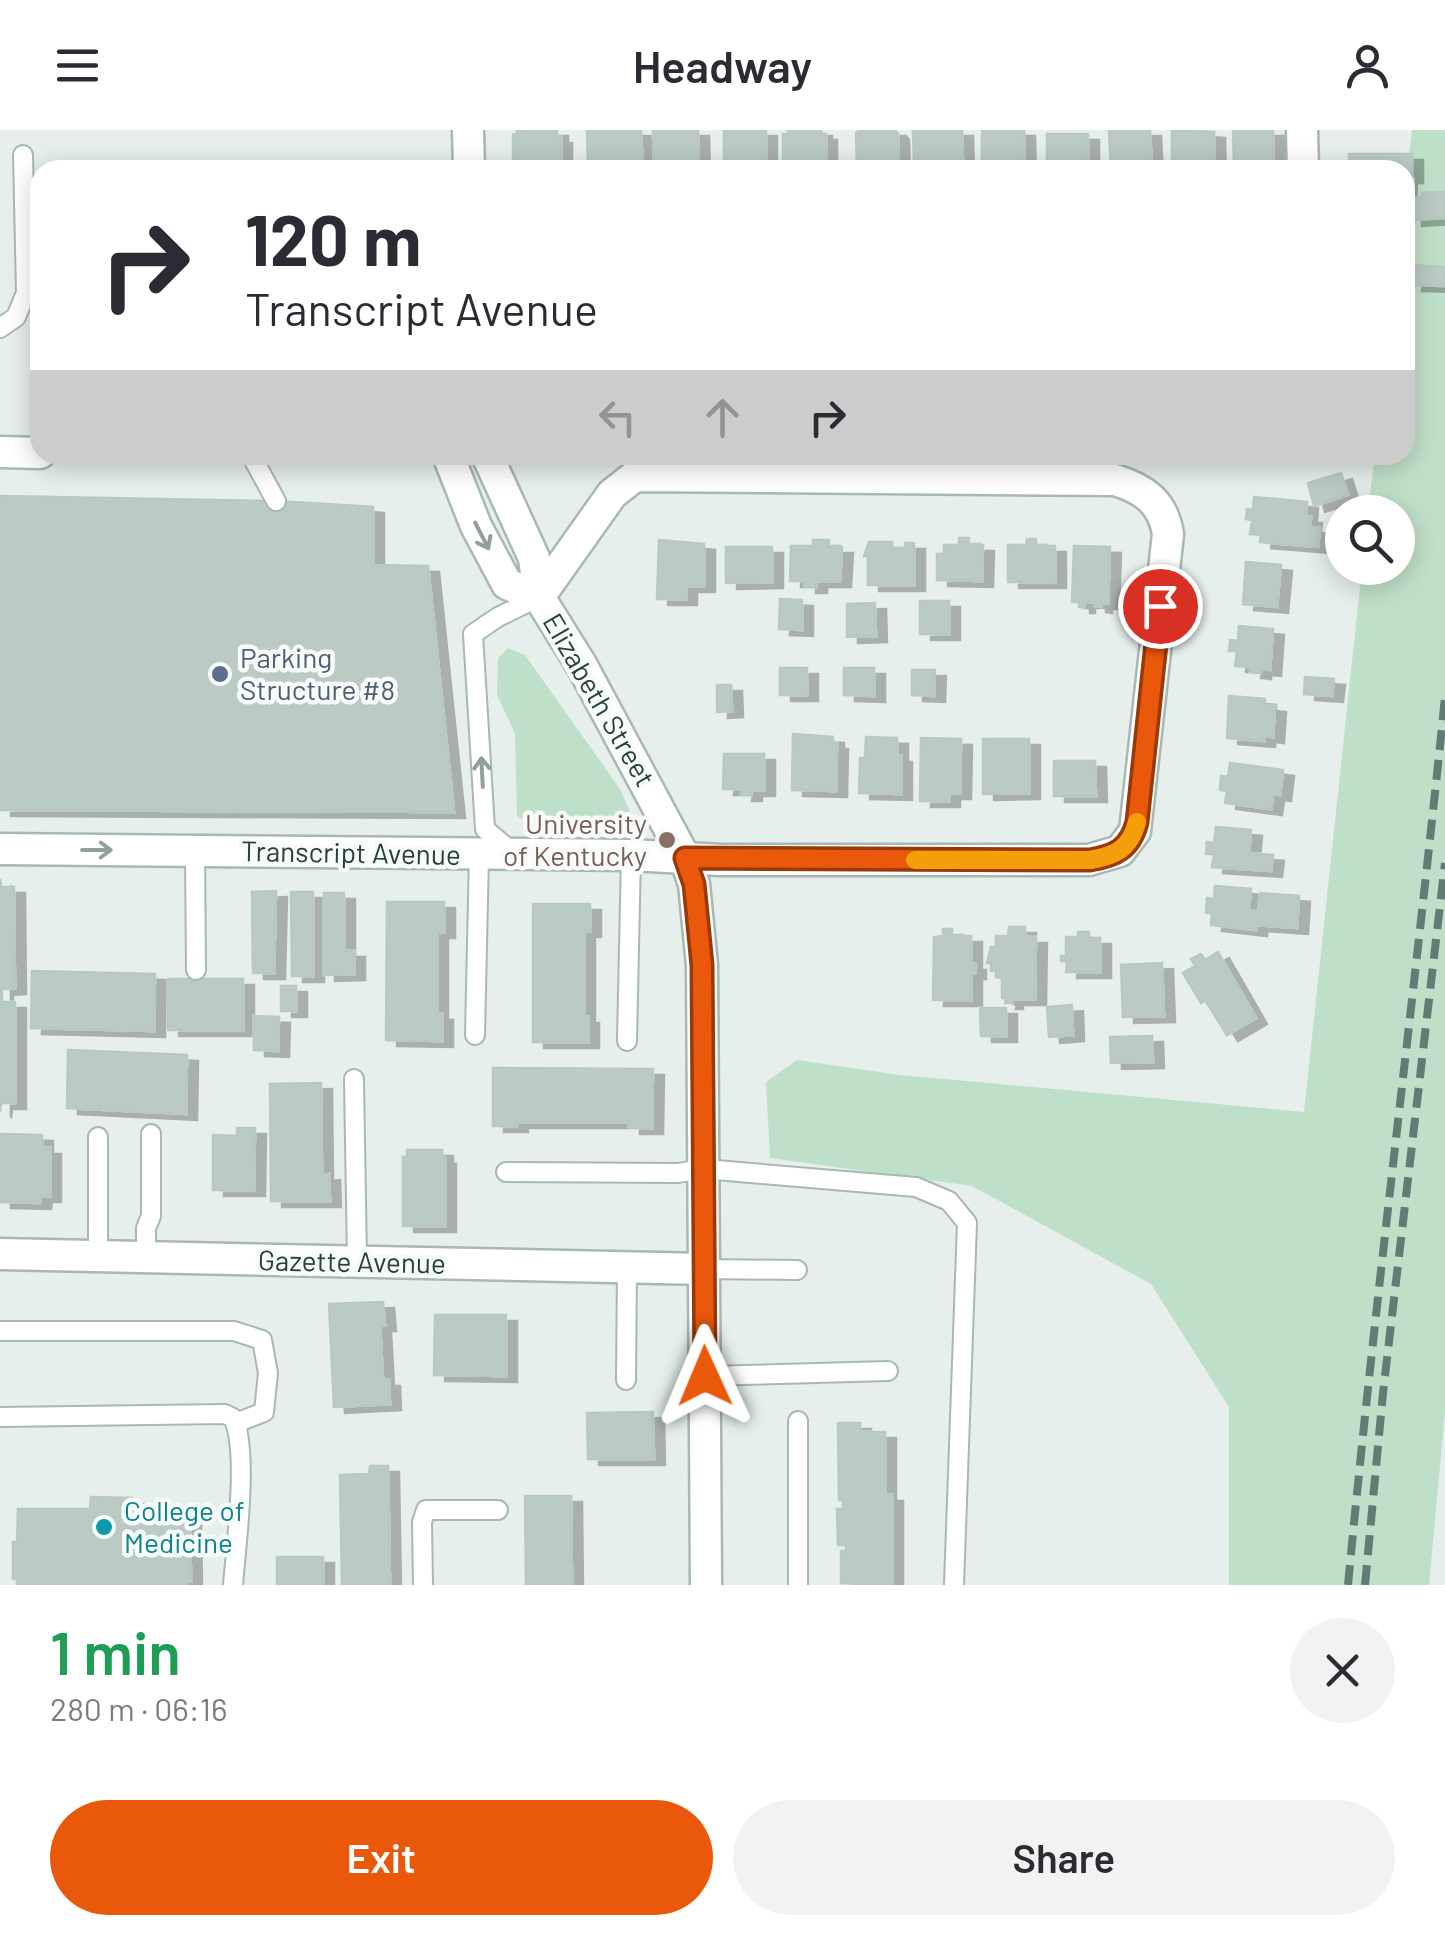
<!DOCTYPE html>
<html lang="en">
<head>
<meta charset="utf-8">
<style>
  body { margin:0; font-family:Barlow,sans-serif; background:#f2f2f3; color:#2b2b33; height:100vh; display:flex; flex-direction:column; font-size:38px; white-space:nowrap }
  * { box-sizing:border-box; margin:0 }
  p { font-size:32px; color:#7c7c81 }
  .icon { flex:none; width:55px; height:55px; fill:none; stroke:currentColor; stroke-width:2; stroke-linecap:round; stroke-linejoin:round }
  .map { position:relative; height:1455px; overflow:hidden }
  .panel { display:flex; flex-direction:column; background:#fff; flex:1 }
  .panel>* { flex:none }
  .top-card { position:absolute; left:30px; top:30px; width:1385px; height:305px; border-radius:30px; box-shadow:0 5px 25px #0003; background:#fff; color:#2b2b33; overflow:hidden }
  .controls { position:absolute; left:1325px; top:365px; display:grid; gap:20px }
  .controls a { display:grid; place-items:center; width:90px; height:90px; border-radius:50%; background:#fff; box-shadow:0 5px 25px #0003; font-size:50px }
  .pin { position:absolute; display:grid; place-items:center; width:85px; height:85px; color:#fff; margin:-42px; border:5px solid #fff; border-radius:50%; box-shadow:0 2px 10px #0007 }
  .me { position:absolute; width:110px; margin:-55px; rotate:359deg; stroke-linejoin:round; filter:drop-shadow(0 0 8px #0008) }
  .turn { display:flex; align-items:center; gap:35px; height:210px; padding:0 50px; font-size:45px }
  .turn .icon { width:130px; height:130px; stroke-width:2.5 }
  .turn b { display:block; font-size:70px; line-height:85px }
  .lanes { display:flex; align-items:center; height:95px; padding:0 50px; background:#0003; justify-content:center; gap:50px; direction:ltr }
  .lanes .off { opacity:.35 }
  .round { display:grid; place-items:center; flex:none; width:105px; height:105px; border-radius:52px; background:#f2f2f3 }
  .overview { display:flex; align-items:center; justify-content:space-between; height:170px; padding:0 50px }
  h1 { font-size:60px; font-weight:600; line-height:75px; color:#1e9e55 }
  .button { display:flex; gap:20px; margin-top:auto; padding:20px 50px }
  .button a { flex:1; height:115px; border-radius:60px; background:#ea580c; color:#fff; font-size:40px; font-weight:600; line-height:115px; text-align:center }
  .button a+a { background:#f2f2f3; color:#2b2b33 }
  header { display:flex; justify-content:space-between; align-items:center; height:130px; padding:0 50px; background:#fff; font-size:45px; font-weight:600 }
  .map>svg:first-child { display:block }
  .green { fill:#bfe0c8 }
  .building { fill:#bbcac4; stroke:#b8c9c2; stroke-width:2.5; filter:url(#shadow) }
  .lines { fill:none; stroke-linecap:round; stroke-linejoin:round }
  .service-casing { stroke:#a8b8b2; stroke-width:22 }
  .minor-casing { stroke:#a8b8b2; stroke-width:35 }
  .service { stroke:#fff; stroke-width:18 }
  .minor { stroke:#fff; stroke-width:30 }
  .rail { stroke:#5f7d75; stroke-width:8; stroke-dasharray:20 10; stroke-linecap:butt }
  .oneway { stroke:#92a09c }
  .route-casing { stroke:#983908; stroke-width:25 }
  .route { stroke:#ea580c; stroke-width:18 }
  .slow { stroke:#f59e0b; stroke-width:18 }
  .service-dot { fill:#5c6f8a; stroke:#f7fbf9; stroke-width:4 }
  .education-dot { fill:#8d6e63; stroke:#f7fbf9; stroke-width:4 }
  .culture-dot { fill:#0f9aa8; stroke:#f7fbf9; stroke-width:4 }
  .labels { text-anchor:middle; stroke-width:9; stroke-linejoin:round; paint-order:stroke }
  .service-label { font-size:28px; fill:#4e5e75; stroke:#f7fbf9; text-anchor:start }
  .street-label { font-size:28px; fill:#24423a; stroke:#f7fbf9 }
  .education-label { font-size:28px; fill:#785e54; stroke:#f7fbf9; text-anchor:end }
  .culture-label { font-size:28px; fill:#0d838f; stroke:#f7fbf9; text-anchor:start }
</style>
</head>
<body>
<header><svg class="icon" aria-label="menu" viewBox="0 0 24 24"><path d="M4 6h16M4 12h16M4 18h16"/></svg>Headway<svg class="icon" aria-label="person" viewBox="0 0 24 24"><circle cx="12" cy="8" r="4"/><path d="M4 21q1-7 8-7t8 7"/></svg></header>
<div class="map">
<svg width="1445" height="1455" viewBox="0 0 1445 1455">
  <defs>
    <filter id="shadow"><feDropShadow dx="11" dy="6" stdDeviation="0" flood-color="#0004"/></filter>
  </defs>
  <rect width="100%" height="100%" fill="#e6efeb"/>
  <path class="green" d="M1412,0H1445V1282L1429,1455H1229V1277L1151,1154L972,1056L770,1028L766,952L797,930L900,945L1304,982L1362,438H1398V382H1368L1375,325H1405V58Z
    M508,518L525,525L620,659L630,682L626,695C594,706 545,705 517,686L515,604L497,565L498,528Z"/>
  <path class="building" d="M517,0H557V7H561V40H513V5L517,4Z
    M587,0H641L643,40H588Z
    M653,0H698L699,40H654Z
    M724,0H766V40H724Z
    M788,0H821V4H826V40H783V4H788Z
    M860,0H895L898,4L899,40H857L856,3Z
    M913,0H962L963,34L914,35Z
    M982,0H1024L1025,40H982Z
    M1109,0H1150L1152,40H1111Z
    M1172,0L1214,2L1215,40H1172Z
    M1233,0H1273V40H1234Z
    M1047,4H1088V40H1047Z
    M1349,24H1412V47H1406L1405,65V40H1349Z
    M1445,62V88L1411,90L1410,68L1422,67V63Z
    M1412,135L1445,137L1444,156L1411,155Z
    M1341,343L1348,365L1314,376L1308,353Z
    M0,366L276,371L373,377V435L428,436L454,682L0,680Z
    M1254,367L1307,372L1306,387H1311L1310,397L1320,398L1318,417L1260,412L1261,405L1250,404L1252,390L1246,389L1247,379L1253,380Z
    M959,408H969L968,415H983L982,451L937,450V424H944V415H959Z
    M1027,409H1036V416H1055V452H1008V415H1026Z
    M659,410L704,414V456H686V469H657Z
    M813,410H829V417H842L840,451H816V457H805V451H790L791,416H813Z
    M869,412H892V419H905V413H914V455H868V426H864Z
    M1074,416L1110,417L1108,473H1101V477L1095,476V472H1084V477H1079V472H1072Z
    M726,417H772V452L726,453Z
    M1246,432L1281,435L1277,477L1243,474Z
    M780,469L802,470V500L779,499Z
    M920,471H949V504H920Z
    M875,473L876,506L847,507V474Z
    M1239,496L1273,499L1270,540L1260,539V543L1250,542L1251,537L1235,536L1237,521H1229L1230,510L1238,511Z
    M780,538H807V565H780Z
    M844,538H874V566L844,565Z
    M912,540H935L934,566L912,565Z
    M1305,547L1334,549L1332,566L1304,564Z
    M717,555H731L732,581L717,582Z
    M1229,566L1265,569V575L1275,576L1273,607L1264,606V611L1227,608Z
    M793,604L833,607V613H837L836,661L792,660Z
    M866,607L897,608V626H901V664L859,663L860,628H865Z
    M921,608L961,609L960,663H949V671H920Z
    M983,609H1029V663L983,664Z
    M724,624H764V660H751V665H741L742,659H723Z
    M1054,631H1095L1096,666H1054Z
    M1230,633L1283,640L1280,665L1273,664L1271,679L1225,673L1227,661L1220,660L1221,646L1228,647Z
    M1216,697L1251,700L1249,723L1273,725L1271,741L1212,737L1214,724H1206L1207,712L1214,713Z
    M0,749L1,757H14L15,858L2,859V872H15V973H1L0,982Z
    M1215,756L1251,759L1249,780L1258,781L1260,763L1299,766L1297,798L1256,795V800L1211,795L1212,783H1206L1207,768L1214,769Z
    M276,761L274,843H253L252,762Z
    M291,762H313V846H292Z
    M324,763H344V821H354V844L324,845Z
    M387,772H444V802H437V884H442V911L386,910Z
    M533,774H590V801H584V887H588V912H533Z
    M1009,797H1025V807H1036L1035,869H1012V873H1005L1006,869L1002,868V848L996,847V841H991V833H987L991,817H996V806H1008Z
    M943,799H952V806H971V834H975V843H971V870H933L934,807L943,806Z
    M1078,802H1089V808H1100V842H1066L1067,832L1061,831V826H1066V807H1078Z
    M1218,822L1256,888L1227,905L1205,870L1201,873L1183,843L1195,836L1191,829L1201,824L1205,830Z
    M1162,833L1164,886L1123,887L1121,835Z
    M32,841L155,844L154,901L31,898Z
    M168,849H243V900H168Z
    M281,856H296V881H281Z
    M1072,875L1073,905L1049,907L1047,877Z
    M980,878H1006V906H981Z
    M254,886L279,887L278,921L254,920Z
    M1152,906L1153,932L1111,933L1110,907Z
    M68,920L187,925L186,984L67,978Z
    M493,938L653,939L652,998H629V992H516L517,996H493Z
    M321,953L322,1045L329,1044L330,1071H271L270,954Z
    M237,998H255L254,1060H213V1005L237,1006Z
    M0,1004L42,1005V1018H50V1066H41L40,1073L0,1072Z
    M407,1020H442V1028H445V1096H403V1027H407Z
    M383,1172L385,1195H380L383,1250H389L390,1274L334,1277L329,1174Z
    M435,1185H506V1246L434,1245Z
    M653,1282L654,1329H588L587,1283Z
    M838,1293H860V1302H885V1365H892V1455L841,1453V1421H846V1415H838L837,1379H843V1370H839Z
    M370,1336H388L390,1455H342L340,1345L369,1344Z
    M525,1366H571L572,1455H526Z
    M91,1367L133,1368V1381H190L191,1451H187V1455H17V1449H13V1412H17L18,1379H90Z
    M277,1427H323V1455H277Z"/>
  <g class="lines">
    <g class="service-casing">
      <path id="service" d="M0,198L16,187L26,163L23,25
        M251,325L276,371
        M195,721L196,840
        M512,722L485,699L473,504L498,487L539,467
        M475,905L479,724
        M627,911L631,725
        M354,949L357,1132
        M98,1007V1127
        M506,1042L678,1043L704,1039L916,1057L949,1071L967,1093L954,1455
        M146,1127V1098L151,1086V1004
        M704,1139L797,1140
        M0,1201H234L262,1210L268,1243L264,1282L236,1293
        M705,1246L888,1241
        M626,1250L627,1137
        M0,1287L225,1284L233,1288C249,1319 236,1417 233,1455
        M423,1455L422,1392L426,1380H498
        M798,1455V1291"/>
    </g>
    <g class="minor-casing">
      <path id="minor" d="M468,0L469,40
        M1302,0L1303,40
        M0,322L40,323
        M448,325L476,396L507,454L539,467
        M487,325L534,428L539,467L582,536L685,728L694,754L702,835L706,1455
        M0,719L631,725L721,730H1089L1120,721L1135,701L1168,404C1163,372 1144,359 1115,350L635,346L612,364L539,467
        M0,1124L704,1139"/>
    </g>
    <use href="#service" class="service"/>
    <use href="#minor" class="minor"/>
    <path class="rail" d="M1348,1455C1376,1159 1415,863 1445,567
      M1365,1455L1383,1263L1445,733"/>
  </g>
  <defs><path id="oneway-shaft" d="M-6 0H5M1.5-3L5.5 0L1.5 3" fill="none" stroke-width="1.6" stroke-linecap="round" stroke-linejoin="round" transform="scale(2.5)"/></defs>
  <g class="oneway">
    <use href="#oneway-shaft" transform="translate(482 406) rotate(63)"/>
    <use href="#oneway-shaft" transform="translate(482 642) rotate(-93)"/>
    <use href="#oneway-shaft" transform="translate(97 720)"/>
  </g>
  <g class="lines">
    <g class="route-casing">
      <path id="route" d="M705,1246L702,835L694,754L685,728L1090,730C1115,726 1130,719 1137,692L1160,476"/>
    </g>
    <use href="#route" class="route"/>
    <path class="slow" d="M915,730H1090C1115,726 1130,719 1137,692"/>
  </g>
  <circle class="service-dot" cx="220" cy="544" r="10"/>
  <circle class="education-dot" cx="667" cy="710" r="10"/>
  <circle class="culture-dot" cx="104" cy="1397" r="10"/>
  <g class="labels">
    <g class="service-label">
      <text x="240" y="538">Parking<tspan x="240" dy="32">Structure #8</tspan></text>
    </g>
    <g class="street-label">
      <text transform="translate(599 570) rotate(60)" y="10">Elizabeth Street</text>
      <text transform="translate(351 723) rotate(1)" y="10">Transcript Avenue</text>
      <text transform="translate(352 1132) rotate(1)" y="10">Gazette Avenue</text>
    </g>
    <g class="education-label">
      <text x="647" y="704">University<tspan x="647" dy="32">of Kentucky</tspan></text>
    </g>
    <g class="culture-label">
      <text x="124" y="1391">College of<tspan x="124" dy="32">Medicine</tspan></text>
    </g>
  </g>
</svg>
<div class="controls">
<a><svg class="icon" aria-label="search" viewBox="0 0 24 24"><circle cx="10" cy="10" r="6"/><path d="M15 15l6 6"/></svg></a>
</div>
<div class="pin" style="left:1160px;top:476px;background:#d93025"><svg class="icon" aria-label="arrive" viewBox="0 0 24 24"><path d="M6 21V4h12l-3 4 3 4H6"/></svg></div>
<svg class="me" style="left:705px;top:1246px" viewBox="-20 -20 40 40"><path d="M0-17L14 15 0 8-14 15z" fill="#ea580c" stroke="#fff" stroke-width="4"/></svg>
<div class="top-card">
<div class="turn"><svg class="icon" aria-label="right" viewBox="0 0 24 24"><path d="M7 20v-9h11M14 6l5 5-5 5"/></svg><div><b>120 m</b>Transcript Avenue</div></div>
<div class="lanes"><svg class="icon off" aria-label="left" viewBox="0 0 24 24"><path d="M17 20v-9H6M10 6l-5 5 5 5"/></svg><svg class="icon off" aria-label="ahead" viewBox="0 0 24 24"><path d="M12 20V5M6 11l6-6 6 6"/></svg><svg class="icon" aria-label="right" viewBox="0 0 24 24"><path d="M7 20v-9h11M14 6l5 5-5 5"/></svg></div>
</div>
</div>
<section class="panel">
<div class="overview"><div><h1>1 min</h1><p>280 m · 06:16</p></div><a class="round"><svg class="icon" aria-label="close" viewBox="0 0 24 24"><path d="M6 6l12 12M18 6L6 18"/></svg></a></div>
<div class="button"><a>Exit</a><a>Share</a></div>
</section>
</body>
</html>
